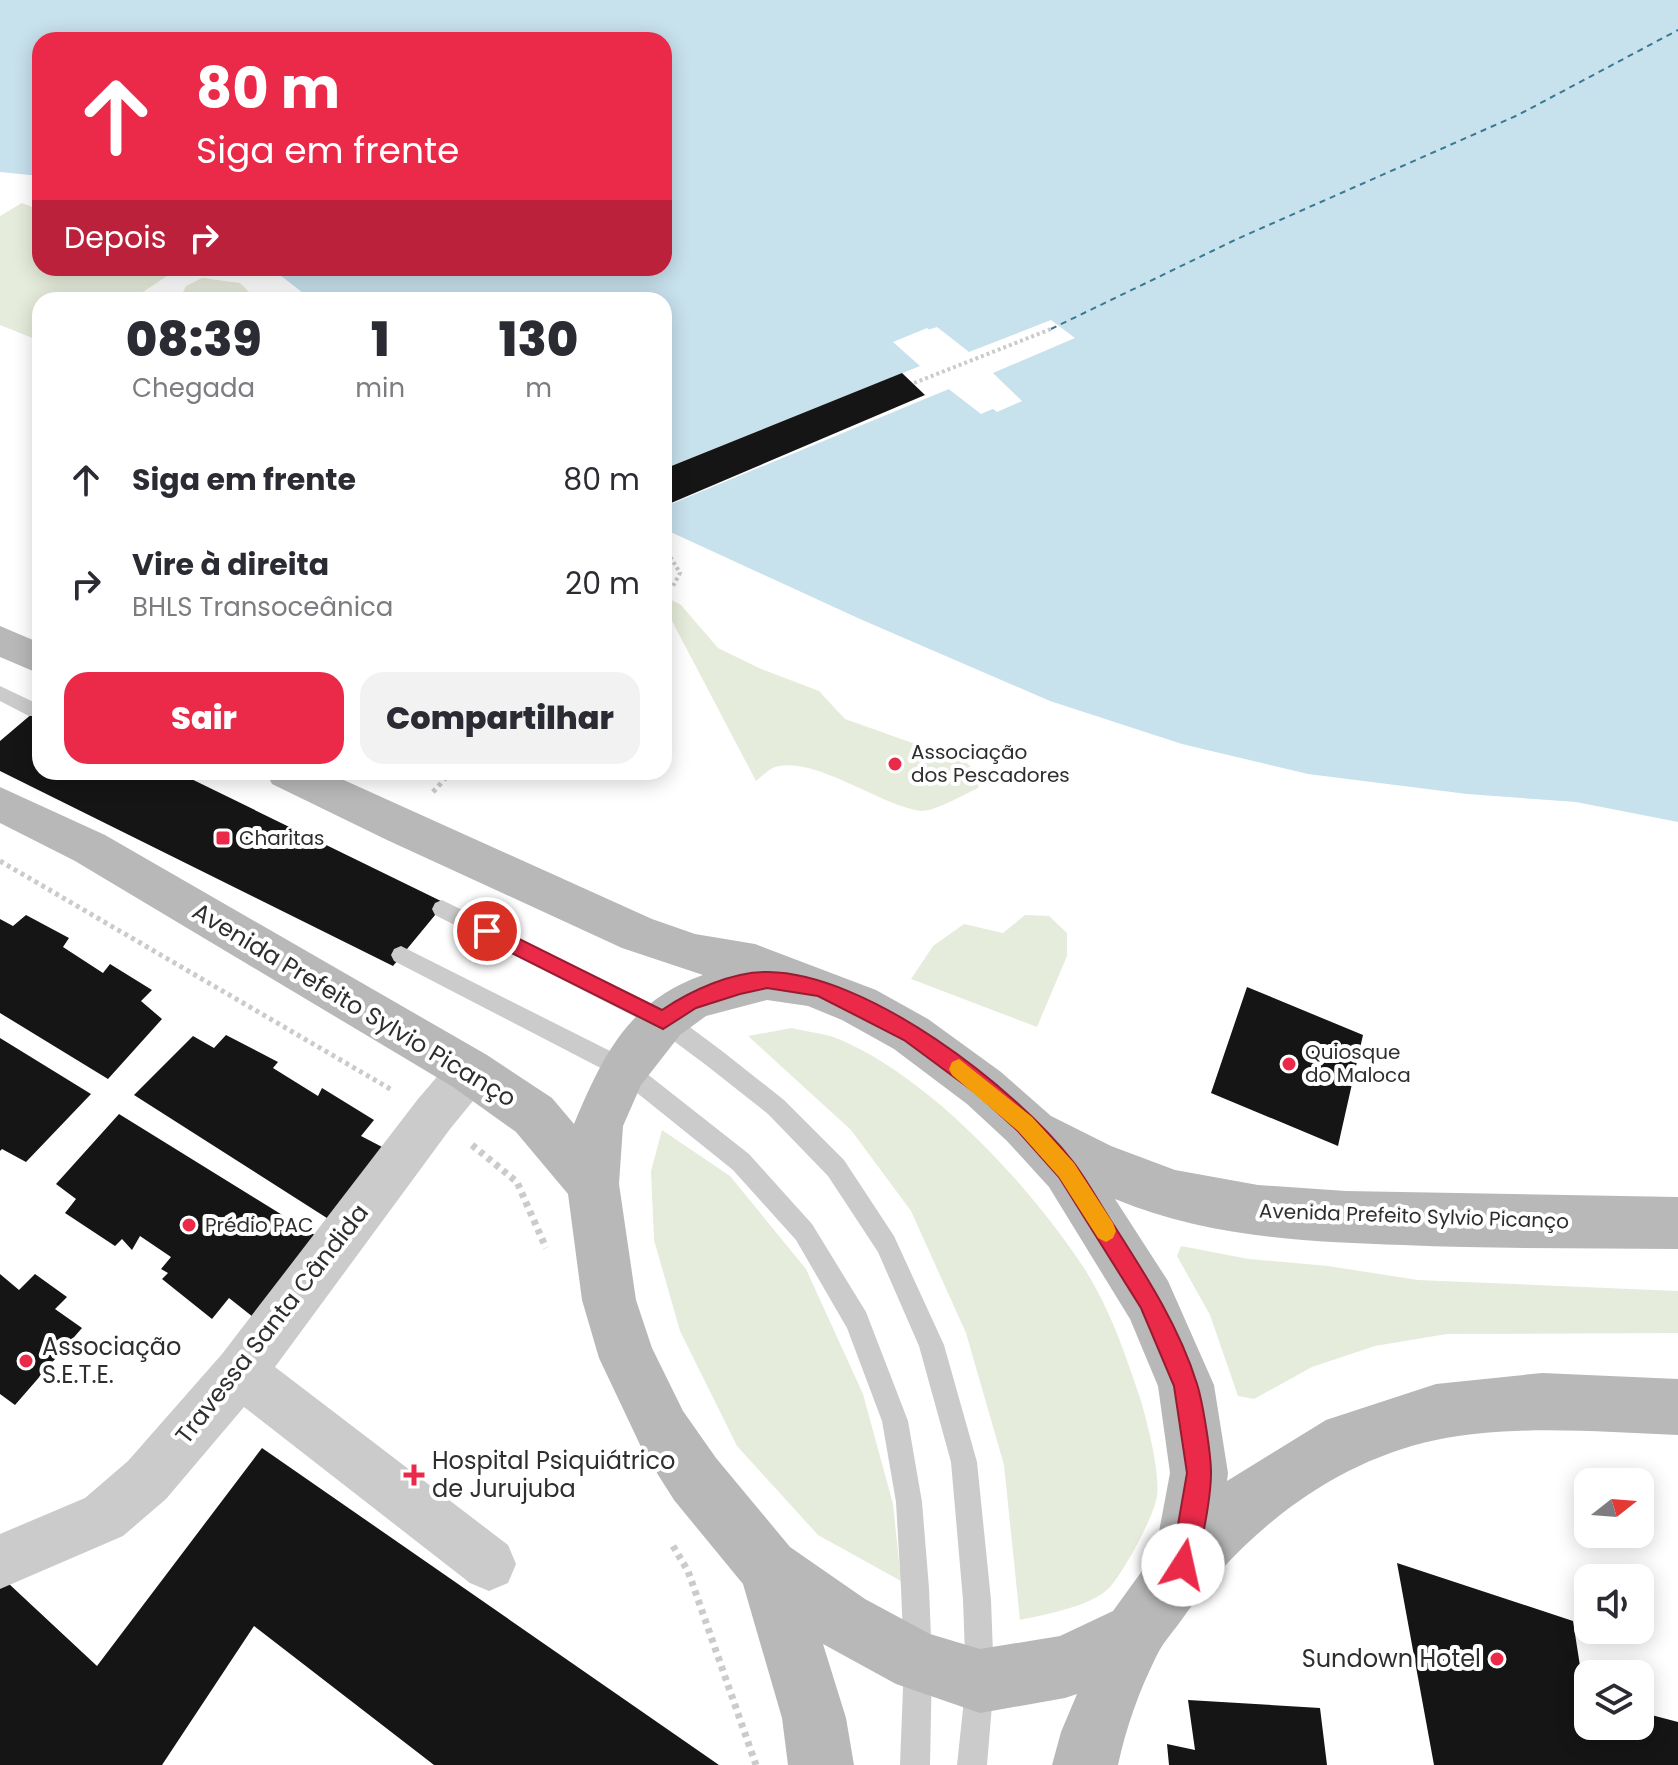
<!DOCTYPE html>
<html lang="pt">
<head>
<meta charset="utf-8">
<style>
  body { margin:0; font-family:Poppins,sans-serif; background:#f2f2f3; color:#2b2b33; height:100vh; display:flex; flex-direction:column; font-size:30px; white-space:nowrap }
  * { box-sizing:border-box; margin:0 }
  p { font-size:26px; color:#7c7c81 }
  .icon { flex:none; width:44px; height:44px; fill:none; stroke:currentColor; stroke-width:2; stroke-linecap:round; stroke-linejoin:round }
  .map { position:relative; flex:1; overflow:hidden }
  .sheet { position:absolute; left:32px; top:292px; width:640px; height:488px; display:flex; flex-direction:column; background:#fff; border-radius:24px; box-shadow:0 4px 20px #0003 }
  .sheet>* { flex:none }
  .top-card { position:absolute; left:32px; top:32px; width:640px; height:244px; border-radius:24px; box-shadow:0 4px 20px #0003; background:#eb2a4a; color:#fff; overflow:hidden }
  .needle { width:52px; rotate:73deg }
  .controls { position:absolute; left:1574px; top:1468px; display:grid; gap:16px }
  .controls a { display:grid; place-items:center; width:80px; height:80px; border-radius:16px; background:#fff; box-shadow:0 4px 20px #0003; font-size:40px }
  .pin { position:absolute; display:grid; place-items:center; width:68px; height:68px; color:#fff; margin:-34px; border:4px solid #fff; border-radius:50%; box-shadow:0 2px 8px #0007 }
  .me { position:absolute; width:88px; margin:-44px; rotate:10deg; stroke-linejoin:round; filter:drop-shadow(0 0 6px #0008) }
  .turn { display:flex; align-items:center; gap:28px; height:168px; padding:0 32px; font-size:36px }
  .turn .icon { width:104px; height:104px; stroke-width:2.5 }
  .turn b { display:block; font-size:56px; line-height:68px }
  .then { display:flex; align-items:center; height:76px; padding:0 32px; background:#0003; gap:16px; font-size:30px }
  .eta { display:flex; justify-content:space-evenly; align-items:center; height:136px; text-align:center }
  .eta b { font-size:48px; font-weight:800; line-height:56px }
  .cta { display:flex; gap:16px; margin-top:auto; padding:16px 32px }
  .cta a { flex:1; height:92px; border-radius:24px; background:#eb2a4a; color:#fff; font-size:32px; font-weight:800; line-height:92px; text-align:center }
  .cta a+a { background:#f2f2f3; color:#2b2b33 }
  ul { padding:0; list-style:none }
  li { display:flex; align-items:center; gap:24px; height:104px; padding:0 32px }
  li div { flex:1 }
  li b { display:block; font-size:30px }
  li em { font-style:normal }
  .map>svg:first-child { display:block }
  .green { fill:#e6ecdb }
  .water { fill:#c7e1ed }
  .pier { fill:#fff }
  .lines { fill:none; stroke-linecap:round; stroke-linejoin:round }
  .ferry { stroke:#397993; stroke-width:2; stroke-dasharray:6 5; stroke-linecap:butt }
  .building { fill:#151515 }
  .path-far2 { stroke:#cbcbcb; stroke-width:4; stroke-dasharray:3 3; stroke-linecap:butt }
  .path-far1 { stroke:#cbcbcb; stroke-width:5; stroke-dasharray:4 4; stroke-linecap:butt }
  .path { stroke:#cbcbcb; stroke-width:7; stroke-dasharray:5 5; stroke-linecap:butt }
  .service { fill:#cbcbcb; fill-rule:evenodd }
  .minor { fill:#cbcbcb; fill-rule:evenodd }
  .secondary { fill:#b8b8b8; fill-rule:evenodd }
  .route { fill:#eb2a4a; stroke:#991b30; stroke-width:2 }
  .slow { fill:#f59e0b }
  .poi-dot { fill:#eb2a4a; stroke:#fff; stroke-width:3 }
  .labels { text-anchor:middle; stroke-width:8; stroke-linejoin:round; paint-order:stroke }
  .poi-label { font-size:20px; fill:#2e2e2e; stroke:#fff; text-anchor:start }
  .street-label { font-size:20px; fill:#2e2e2e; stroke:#fff }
  .near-street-label { font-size:24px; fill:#2e2e2e; stroke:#fff }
  .near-poi-label { font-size:24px; fill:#2e2e2e; stroke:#fff; text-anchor:start }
</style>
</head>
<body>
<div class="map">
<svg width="1678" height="1765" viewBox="0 0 1678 1765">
  <rect width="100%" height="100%" fill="#fff"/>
  <path class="green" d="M22,203L40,210V268H179L131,300H40V341L0,325V216Z
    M202,278L240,283L257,300H179L186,286Z
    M664,596L681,605L718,648L759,668L819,691L845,719L966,762L981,777L978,788C965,794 934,812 921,811C881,806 814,755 775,767C769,769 761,777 756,781L672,621L664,617Z
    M1025,915L1049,916L1067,933V956L1037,1027L911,979L933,946L964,924L1003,933Z
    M792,1028C807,1032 824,1033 839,1039C932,1079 1029,1185 1084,1268C1110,1308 1126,1356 1141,1401C1148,1425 1160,1472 1157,1496C1154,1517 1124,1571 1110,1587C1091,1607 1046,1614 1020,1620L1004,1465L966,1333L911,1211L851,1130L748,1036Z
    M662,1130L730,1176L806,1269L863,1394L893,1504L901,1581L818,1535L737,1446L680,1331L654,1240L651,1171Z
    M1181,1246L1249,1259L1328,1266L1418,1280L1678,1291V1333L1447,1334L1375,1346L1312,1367L1254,1399L1238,1396L1210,1315L1177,1256Z"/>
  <path class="water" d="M0,0H1678V822L1576,802L1467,794L1308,774L1182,744L1050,701L860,619L664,529V507L961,384L997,412L1022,401L993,373L1075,338L1051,320L969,352L937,327L909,336L936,365L664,470V300H312L271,268H664V40H40V176L0,172Z"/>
  <path class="pier" d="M927,328L932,332L916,338L940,362L938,368L664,474V469L920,366L893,342Z
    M960,380L997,407L981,414L946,387L664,506V502Z"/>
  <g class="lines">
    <path class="ferry" d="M1051,329L1237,239L1518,115L1678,30"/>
  </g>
  <path class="building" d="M902,373L925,395L664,506V469Z
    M40,707V772H177L445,903L393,966L0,771V741Z
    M26,915L69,938L63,947L103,973L110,964L152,990L141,1001L162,1019L108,1079L0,1013V919L13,926Z
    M1247,987L1363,1035L1338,1146L1211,1093Z
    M226,1035L278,1062L273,1068L318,1096L322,1088L374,1120L361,1136L386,1149L330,1220L134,1095L193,1036L214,1048Z
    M0,1038L91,1094L26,1162L2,1149L0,1151Z
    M119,1114L318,1237L253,1317L229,1298L212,1319L162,1279L168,1273L161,1269L171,1257L140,1236L132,1250L122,1239L115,1246L65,1213L76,1199L56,1184Z
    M0,1274L19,1290L35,1274L67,1297L55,1309L82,1328L15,1405L0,1394Z
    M262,1448L719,1765H434L254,1626L162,1765H0V1588L8,1583L97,1666Z
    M1397,1563L1573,1621L1585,1698H1588V1726H1640V1712L1678,1722V1765H1434Z
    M1188,1700L1320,1708L1327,1765H1169L1167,1744L1195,1750Z"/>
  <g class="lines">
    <path class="path-far2" d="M914,383L1051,329
      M664,557L671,558L680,573L672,588L664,590"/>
    <path class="path-far1" d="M433,792L451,772
      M0,861L392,1090"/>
    <path class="path" d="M472,1145L517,1182L546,1248
      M673,1546L688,1571L756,1765"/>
    <path class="service" d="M0,686L40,705V716H29L0,701Z
      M442,900L671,1013L722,1051L784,1100L844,1160L894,1236L944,1345L977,1462L991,1600L994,1681L987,1765H957L966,1681L963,1600L951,1462L919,1346L878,1252L828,1176L768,1114L706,1065L655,1027L435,915L432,909L435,903Z
      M401,946L632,1062L749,1154L812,1224L866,1312L908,1421L922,1502L929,1588L932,1662L930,1765H900L904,1662L901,1588L896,1502L882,1421L847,1328L796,1240L733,1170L616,1076L394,961L391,955L394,949Z"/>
    <path class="minor" d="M470,1051L486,1057L492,1071L486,1085L450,1129L275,1367L508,1545L516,1564L508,1583L489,1591L470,1583L244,1407L166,1499L123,1536L0,1589V1534L85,1498L128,1461L222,1354L418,1099L454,1057Z"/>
    <path class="secondary" d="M0,626L40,643V674L0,657Z
      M266,772H326L652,919L695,934L755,944L876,990L928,1019L1001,1072L1051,1116L1111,1146L1175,1170L1258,1185L1346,1191L1678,1197V1249C1586,1248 1495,1249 1403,1245C1304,1242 1207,1237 1115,1199L1168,1281L1214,1385L1228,1473L1227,1481L1326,1420L1436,1384L1542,1373L1678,1379V1435C1598,1432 1515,1424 1436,1440C1331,1462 1240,1535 1180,1622C1172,1633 1162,1644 1156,1657C1139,1691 1126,1728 1118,1765H1052L1061,1732L1077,1694L1065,1698L980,1713L896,1684L823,1644L846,1718L854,1765H788L782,1718L743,1584L674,1500L643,1451L599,1358L582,1300L568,1194L516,1132L453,1087L75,861L0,823V787L105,835L487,1055L552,1098L574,1124C603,1055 629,1001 703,975L622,948L387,840L272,784ZM767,1000L808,1006L842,1020L894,1049L967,1104L1007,1141L1049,1187L1130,1319L1158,1386L1170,1473L1155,1553L1113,1611L1060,1636L980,1649L930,1634L865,1599L790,1547L716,1458L683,1411L652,1348L636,1300L619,1184L623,1126L641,1085L680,1035L706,1016Z"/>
  </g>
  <path class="route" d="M487,923L662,1010C690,991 733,971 768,972C867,973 1015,1087 1074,1163C1088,1182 1100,1204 1113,1224C1145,1274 1179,1326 1197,1384C1203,1403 1211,1454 1211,1473C1211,1496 1201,1554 1192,1574L1183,1578L1174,1574L1171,1565L1187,1473L1174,1386L1141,1308L1059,1177L1018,1131L977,1094L904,1040L818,996L767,988L740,994L696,1008L663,1029L480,937L477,931L480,925Z"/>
  <path class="slow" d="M959,1059L1032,1117L1074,1163L1113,1223L1116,1231L1113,1238L1106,1242L1098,1238L1059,1177L1018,1131L952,1075L949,1069L952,1062Z"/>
  <g class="poi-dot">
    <circle cx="895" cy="764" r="8"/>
    <rect x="215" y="830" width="16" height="16" rx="4"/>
    <circle cx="1289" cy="1064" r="8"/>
    <circle cx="189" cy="1225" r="8"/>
    <circle cx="26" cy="1361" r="8"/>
    <path d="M410 1463h8v8h8v8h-8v8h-8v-8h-8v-8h8z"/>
    <circle cx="1497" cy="1659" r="8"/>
  </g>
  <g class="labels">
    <g class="poi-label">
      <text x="911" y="759">Associação<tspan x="911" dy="23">dos Pescadores</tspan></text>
      <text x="239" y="845">Charitas</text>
      <text x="1305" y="1059">Quiosque<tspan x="1305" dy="23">do Maloca</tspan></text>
      <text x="205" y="1232">Prédio PAC</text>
    </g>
    <g class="street-label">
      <text transform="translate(1414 1216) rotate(2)" y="7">Avenida Prefeito Sylvio Picanço</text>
    </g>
    <g class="near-street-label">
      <text transform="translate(354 1005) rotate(31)" y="8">Avenida Prefeito Sylvio Picanço</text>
      <text transform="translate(272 1324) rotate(-52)" y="8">Travessa Santa Cândida</text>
    </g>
    <g class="near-poi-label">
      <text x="42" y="1355">Associação<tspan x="42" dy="28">S.E.T.E.</tspan></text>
      <text x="432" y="1469">Hospital Psiquiátrico<tspan x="432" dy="28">de Jurujuba</tspan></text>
      <text x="1481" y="1667" text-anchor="end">Sundown Hotel</text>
    </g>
  </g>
</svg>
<div class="controls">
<a><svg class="needle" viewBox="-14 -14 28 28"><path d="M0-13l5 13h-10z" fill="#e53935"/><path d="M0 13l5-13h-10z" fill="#7c7c81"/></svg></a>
<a><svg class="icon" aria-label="sound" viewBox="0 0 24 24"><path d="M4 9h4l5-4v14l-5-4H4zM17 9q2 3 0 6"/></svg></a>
<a><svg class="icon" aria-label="layers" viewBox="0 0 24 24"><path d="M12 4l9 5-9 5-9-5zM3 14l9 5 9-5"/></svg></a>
</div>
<div class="pin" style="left:487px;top:931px;background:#d93025"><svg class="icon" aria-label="arrive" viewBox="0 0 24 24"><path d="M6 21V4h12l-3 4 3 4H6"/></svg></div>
<svg class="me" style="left:1183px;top:1565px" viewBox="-20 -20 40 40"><circle r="19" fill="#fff"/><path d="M0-13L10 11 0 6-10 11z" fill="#eb2a4a"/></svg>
<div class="top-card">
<div class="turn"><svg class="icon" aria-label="ahead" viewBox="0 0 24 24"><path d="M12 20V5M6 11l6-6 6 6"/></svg><div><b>80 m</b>Siga em frente</div></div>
<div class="then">Depois<svg class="icon" aria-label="right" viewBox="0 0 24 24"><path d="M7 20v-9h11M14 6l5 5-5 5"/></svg></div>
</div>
<section class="sheet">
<div class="eta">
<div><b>08:39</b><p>Chegada</p></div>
<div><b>1</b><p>min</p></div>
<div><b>130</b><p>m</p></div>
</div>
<ul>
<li><svg class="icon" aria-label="ahead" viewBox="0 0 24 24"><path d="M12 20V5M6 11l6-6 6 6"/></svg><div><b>Siga em frente</b></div><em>80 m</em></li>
<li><svg class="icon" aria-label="right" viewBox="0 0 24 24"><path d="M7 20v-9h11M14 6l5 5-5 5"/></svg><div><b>Vire à direita</b><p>BHLS Transoceânica</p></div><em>20 m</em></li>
</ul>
<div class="cta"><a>Sair</a><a>Compartilhar</a></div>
</section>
</div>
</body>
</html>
